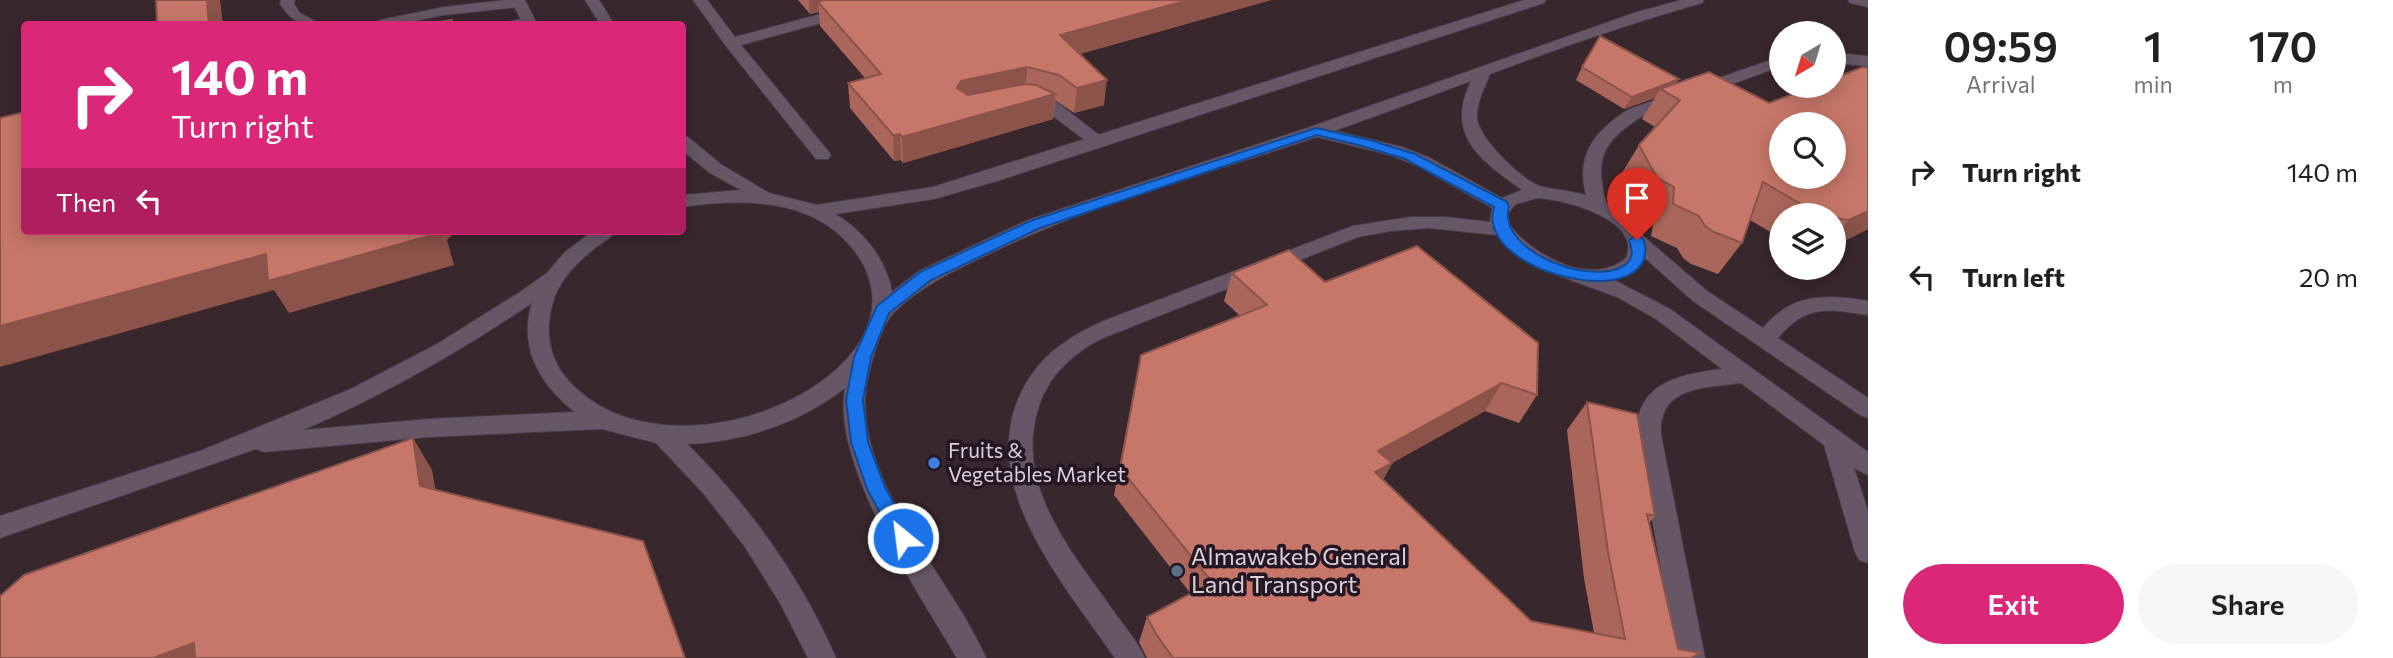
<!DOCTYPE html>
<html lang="en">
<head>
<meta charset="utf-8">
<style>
  body { margin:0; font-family:Commissioner,sans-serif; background:#f6f6f6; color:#202124; height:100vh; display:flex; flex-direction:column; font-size:26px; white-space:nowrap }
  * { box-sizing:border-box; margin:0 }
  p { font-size:23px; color:#757577 }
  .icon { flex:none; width:38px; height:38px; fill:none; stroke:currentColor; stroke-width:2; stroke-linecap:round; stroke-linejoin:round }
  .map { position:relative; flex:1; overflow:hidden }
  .drawer { display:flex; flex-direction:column; background:#fff; width:525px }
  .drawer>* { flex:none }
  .hud { position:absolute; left:21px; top:21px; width:665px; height:214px; border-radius:7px; box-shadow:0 4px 18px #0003; background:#db2777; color:#fff; overflow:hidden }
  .needle { width:46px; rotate:218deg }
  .buttons { position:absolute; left:1769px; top:21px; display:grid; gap:14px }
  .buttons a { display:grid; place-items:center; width:77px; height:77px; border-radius:50%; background:#fff; box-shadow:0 4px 18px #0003; font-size:35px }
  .pin { position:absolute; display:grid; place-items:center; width:60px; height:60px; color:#fff; margin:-72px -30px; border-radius:50% 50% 50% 0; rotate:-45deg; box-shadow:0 0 7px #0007 }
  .pin .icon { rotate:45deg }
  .me { position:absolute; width:77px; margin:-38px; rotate:331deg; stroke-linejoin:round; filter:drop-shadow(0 0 5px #0008) }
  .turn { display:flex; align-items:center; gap:24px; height:147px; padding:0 35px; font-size:32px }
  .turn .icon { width:91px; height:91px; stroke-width:2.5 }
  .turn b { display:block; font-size:49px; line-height:60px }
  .then { display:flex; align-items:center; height:66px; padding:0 35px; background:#0003; gap:14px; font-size:26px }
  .eta { display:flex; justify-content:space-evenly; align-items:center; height:119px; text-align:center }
  .eta b { font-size:42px; font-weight:600; line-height:49px }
  .action { display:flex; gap:14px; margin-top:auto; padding:14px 35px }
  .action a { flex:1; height:80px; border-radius:42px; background:#db2777; color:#fff; font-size:28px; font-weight:600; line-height:80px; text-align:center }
  .action a+a { background:#f6f6f6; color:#202124 }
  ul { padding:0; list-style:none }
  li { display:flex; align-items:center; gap:21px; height:105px; padding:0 35px }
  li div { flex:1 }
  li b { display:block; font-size:26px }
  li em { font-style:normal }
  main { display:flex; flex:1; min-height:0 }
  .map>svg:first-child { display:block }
  .commercial { fill:#39272e; fill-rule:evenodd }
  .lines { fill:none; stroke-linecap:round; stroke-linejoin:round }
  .lane-casing { stroke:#483c48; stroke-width:2 }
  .street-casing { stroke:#483c48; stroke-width:2 }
  .lane { fill:#675766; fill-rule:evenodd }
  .street { fill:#675766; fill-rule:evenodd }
  .wall { fill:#aa665a }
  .shaded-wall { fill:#8b534a }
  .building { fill:#c67769; stroke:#8b534a; stroke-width:2; fill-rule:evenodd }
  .route { fill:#1a73e8; stroke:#114b97; stroke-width:2 }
  .shop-dot { fill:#3f7fe0; stroke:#241723; stroke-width:2.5 }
  .service-dot { fill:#5c6f8a; stroke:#241723; stroke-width:2.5 }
  .labels { text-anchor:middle; stroke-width:7; stroke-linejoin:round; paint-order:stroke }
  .poi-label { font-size:21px; fill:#d8cfd8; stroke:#241723; text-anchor:start }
  .near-poi-label { font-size:24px; fill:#d8cfd8; stroke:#241723; text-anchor:start }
</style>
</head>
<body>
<main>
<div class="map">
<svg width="1868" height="658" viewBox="0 0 1868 658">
  <rect width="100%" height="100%" fill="#2e202d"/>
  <path class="commercial" d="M0,0H1868V658H0ZM24,24H682V231H24ZM1782,33H1834V86H1782ZM1782,124H1834V177H1782ZM1782,215H1834V268H1782Z"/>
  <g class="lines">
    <g class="lane-casing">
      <path id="lane" d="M281,0H295L294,4L300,13L320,24C300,26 291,21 280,4Z
        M506,0H524L526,3L519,7L444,15L399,24H373L380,20L444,7Z
        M693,0H707L735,37L873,0H896L894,3L741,45L828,151L831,155L828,159H816L726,46Z
        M528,18L533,19L534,24H509L511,21Z
        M1834,53L1868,56V66L1834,63Z
        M1782,56V66L1641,117C1603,141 1594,159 1606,203L1624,214L1642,235L1707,291L1763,328C1792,293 1826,294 1868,301V315C1828,309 1806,304 1778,338L1868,398V418L1860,415L1693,301L1645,258L1633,273L1614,280L1670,309L1868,452V475L1854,468L1868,511V563L1859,560L1855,552L1824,445L1741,383C1704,388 1658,386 1661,435L1705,658H1677L1637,435C1635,383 1680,374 1722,369L1656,319L1617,297L1538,268L1519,257L1497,235L1428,228L1391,231L1358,237L1103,338C1074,352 1049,375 1039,406C1013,483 1070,550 1112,609C1123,625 1137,640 1145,658H1115C1067,588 984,495 1016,405C1032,361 1064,338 1106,320L1353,226L1410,217H1445L1490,222L1492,208L1418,166L1390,155L1310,135L1307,131L1310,127L1316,126L1402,147L1430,158L1502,198L1522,190C1485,163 1447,139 1468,88C1472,79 1473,69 1483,66L1491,71C1486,86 1476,102 1477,118C1479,139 1523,182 1543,187C1557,190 1572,191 1586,195C1575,154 1596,130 1629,109ZM1537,198C1562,199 1643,219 1626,258C1592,288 1531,255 1509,224L1508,213L1516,204Z
        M1030,94L1054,100L1108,142L1099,147L1093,146L1042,108L1024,102L1022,99Z"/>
    </g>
    <g class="street-casing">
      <path id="street" d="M511,0H525L537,24H523Z
        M585,0H599L614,24H600Z
        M1524,0H1546L1544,3L997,181L934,199L835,214C864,231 886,259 892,292L919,271L1028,220L1310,127L1634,13L1681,0H1704L1702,3C1573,39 1449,91 1322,135C1212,173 1096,202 991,253C957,269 923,285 895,311C880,325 866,377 865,399C863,492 951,578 986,658H957C919,593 831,465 845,388C800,423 743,442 687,444C749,505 801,578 836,658H808L780,603L745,547L704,494L656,443L602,429L429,437L264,452L256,449L0,538V516L200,451L351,389L437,344L520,292L547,273L565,252L593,231H616C611,238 602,243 595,248C579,261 563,276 555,296C544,325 547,357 568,380C672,498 959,364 847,242C805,197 738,199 682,207V195L741,190L710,173L682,150V136L688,137L722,165L769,193L817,205L933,187ZM532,303C518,347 540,385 575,412L429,419L303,430C384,395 459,352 532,303Z
        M1848,0H1868V7L1850,3Z"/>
    </g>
    <use href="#lane" class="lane"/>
    <use href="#street" class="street"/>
  </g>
  <path class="wall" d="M798,0H1271L1080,54L1104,105L1074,113L1055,100L1053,119L903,163L901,160L894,161L850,108L848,83L865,78L820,26L819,12L810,14Z
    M1582,67L1677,83L1868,229L1834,246V215H1782V239L1750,220L1742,243L1718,274L1691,264L1683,258L1677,248L1651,236L1654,219L1637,209L1620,176L1639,145L1655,127L1642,119L1655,98L1624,109L1576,80Z
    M1232,273L1325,282L1537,395L1519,423L1485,411L1392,463L1383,480L1531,621L1594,633L1584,578L1567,430L1587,402L1655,516L1649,523L1678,649L1693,658H1147L1139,642L1147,617L1191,594L1114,495L1141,355L1240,316L1224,301Z"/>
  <path class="shaded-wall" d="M207,0H220L223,24H209Z
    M809,0H863L818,2L819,12L810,14Z
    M1189,0H1271L1057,60L1060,35Z
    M1027,67L1025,92L960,106L957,88L961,81Z
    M1679,79L1671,92L1660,89L1655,98L1624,109L1632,97Z
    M1107,80L1104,105L1074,113L1077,88Z
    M1055,94L1053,119L903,163L902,137Z
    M900,134L901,160L894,161L893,135Z
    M1868,211V229L1834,246V238L1849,220Z
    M438,231H456L447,240L454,265L289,313L274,290L0,367V326L266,254Z
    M1502,383L1485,411L1392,463L1377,490L1361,499L1378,451Z
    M413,438L432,470L440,517L420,486Z
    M194,643L211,658H153Z"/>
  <path class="building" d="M156,0H207L209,24H157Z
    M824,0H1189L1060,35L1107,80L1077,88L1059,75L1027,67L961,81L957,88L968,95L1025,84L1036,85L1055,94L902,137L900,134L893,135L848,83L881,74L818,2Z
    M452,20L453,24H429Z
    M1600,36L1679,79L1632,97L1582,67Z
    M1863,67L1868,68V211L1849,220L1834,218V215H1820L1763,182L1742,243L1714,232L1705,226L1699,216L1673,204L1674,187L1657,178L1639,145L1680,100L1660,89L1709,72L1769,103L1814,86H1834V78ZM1782,124H1834V177H1782Z
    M24,112V231H438L439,233L268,281L266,254L0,326V118Z
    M1417,246L1538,343L1537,395L1502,383L1378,451L1392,463L1375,472L1531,621L1625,639L1608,552L1587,402L1637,414L1655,516L1647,514L1678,649L1700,653L1691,658H1173L1156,634L1147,617L1212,582L1120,468L1141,355L1267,305L1232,273L1289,250L1325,282Z
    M413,438L420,486L643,541L685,658H195L194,643L153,658H0V596L24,575Z"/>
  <path class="route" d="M1316,128L1370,140L1415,154L1507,202L1509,206C1495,254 1604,291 1629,261C1634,255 1631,247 1629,240L1637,235L1644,240C1662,316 1474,275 1494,207L1405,159L1362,146L1317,135L1040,228L931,280L889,313L871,357L863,400L868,442L885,487L913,538L910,544L903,546L897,544L867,489L851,442L846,400L854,357L877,306L920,272L1030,221Z"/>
  <circle class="shop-dot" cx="934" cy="463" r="7"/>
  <circle class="service-dot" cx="1177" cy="571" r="7"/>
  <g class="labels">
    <g class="poi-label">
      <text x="948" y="458">Fruits &amp;<tspan x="948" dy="24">Vegetables Market</tspan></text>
    </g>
    <g class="near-poi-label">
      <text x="1191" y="565">Almawakeb General<tspan x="1191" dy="28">Land Transport</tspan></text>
    </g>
  </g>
</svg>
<div class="buttons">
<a><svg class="needle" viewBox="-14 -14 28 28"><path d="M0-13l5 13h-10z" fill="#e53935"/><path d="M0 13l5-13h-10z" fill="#757577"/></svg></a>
<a><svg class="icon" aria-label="search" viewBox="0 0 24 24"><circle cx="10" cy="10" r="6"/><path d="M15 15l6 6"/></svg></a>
<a><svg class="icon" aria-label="layers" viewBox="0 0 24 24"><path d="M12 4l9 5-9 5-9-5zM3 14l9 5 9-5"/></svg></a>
</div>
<div class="pin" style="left:1637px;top:240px;background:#d93025"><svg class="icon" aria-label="arrive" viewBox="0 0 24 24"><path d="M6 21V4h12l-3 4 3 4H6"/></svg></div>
<svg class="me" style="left:903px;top:538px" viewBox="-20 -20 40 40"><circle r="17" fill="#1a73e8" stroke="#fff" stroke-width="3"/><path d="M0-11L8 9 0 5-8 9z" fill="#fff"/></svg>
<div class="hud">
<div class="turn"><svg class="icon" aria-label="right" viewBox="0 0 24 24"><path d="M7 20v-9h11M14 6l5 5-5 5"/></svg><div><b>140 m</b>Turn right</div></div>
<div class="then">Then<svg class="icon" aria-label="left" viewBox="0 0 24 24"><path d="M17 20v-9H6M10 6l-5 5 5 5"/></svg></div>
</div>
</div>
<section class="drawer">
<div class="eta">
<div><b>09:59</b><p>Arrival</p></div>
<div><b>1</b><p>min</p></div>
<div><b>170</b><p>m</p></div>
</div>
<ul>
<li><svg class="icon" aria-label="right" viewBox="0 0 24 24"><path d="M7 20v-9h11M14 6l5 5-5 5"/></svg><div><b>Turn right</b></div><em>140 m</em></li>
<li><svg class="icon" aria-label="left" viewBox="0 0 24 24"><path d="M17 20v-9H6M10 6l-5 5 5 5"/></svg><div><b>Turn left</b></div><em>20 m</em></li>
</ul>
<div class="action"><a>Exit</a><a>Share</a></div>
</section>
</main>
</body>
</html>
